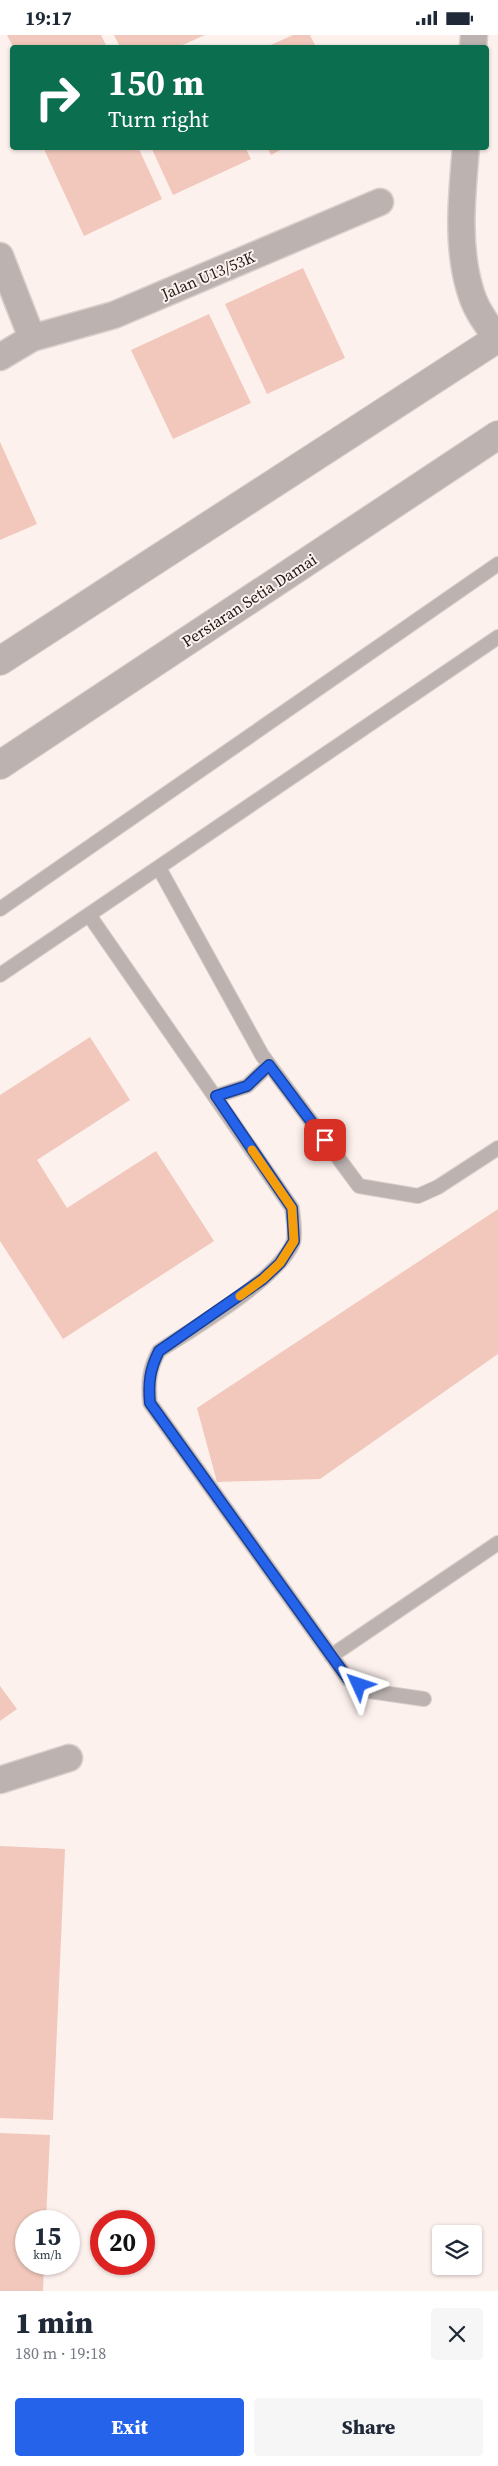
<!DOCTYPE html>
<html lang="en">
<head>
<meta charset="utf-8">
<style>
  body { margin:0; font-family:"Source Serif 4",serif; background:#f6f6f7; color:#1f2937; height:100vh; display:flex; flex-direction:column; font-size:19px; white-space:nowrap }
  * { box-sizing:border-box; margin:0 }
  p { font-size:16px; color:#747a83 }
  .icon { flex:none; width:28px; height:28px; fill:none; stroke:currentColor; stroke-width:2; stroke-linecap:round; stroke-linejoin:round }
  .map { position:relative; height:2256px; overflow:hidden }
  .panel { display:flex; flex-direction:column; background:#fff; flex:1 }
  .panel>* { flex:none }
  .hud { position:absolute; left:10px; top:10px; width:479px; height:105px; border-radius:5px; box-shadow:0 1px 4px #0004; background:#0b6e4f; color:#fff; overflow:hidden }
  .fabs { position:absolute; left:432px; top:2190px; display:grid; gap:10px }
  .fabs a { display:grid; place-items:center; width:50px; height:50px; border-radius:5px; background:#fff; box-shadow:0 1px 4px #0004; font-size:25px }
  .speed { position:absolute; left:15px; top:2175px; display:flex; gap:10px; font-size:25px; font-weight:700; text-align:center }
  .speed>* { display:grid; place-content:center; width:65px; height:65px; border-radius:50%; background:#fff; box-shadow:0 1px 4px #0004; line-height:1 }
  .speed small { font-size:12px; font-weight:400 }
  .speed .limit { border:8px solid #d22; background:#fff; color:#111 }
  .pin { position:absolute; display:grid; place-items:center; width:42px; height:42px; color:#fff; margin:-21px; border-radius:10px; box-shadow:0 2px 8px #0006 }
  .me { position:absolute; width:55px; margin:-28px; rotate:312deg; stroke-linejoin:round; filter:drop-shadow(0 0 4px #0008) }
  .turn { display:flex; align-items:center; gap:18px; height:105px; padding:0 15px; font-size:22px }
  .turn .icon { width:65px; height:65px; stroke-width:2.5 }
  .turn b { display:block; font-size:35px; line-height:42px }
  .round { display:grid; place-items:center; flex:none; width:52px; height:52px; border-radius:5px; background:#f6f6f7 }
  .head { display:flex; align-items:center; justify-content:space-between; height:85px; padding:0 15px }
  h1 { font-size:30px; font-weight:800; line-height:38px }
  .action { display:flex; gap:10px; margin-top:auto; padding:10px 15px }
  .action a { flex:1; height:58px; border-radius:5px; background:#2563eb; color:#fff; font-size:20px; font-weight:800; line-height:58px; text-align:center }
  .action a+a { background:#f6f6f7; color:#1f2937 }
  .status { display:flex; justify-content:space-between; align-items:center; height:35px; padding:0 25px; background:#fff; direction:ltr }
  .status svg { height:14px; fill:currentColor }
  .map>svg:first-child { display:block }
  .building { fill:#f1c8bb }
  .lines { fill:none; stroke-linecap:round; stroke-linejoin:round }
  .service-casing { stroke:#dacfcb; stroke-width:16 }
  .minor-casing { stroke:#dacfcb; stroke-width:29 }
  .tertiary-casing { stroke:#dacfcb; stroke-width:30 }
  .service { stroke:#bcb3b1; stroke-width:14 }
  .minor { stroke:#bcb3b1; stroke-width:26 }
  .tertiary { stroke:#bcb3b1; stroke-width:28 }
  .route-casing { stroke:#184099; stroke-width:12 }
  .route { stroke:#2563eb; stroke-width:9 }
  .slow { stroke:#f59e0b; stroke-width:9 }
  .labels { text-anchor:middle; stroke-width:4; stroke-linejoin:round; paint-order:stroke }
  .street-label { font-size:16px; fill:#211a18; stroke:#fdf1ed }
</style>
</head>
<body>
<div class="status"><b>19:17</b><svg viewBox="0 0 49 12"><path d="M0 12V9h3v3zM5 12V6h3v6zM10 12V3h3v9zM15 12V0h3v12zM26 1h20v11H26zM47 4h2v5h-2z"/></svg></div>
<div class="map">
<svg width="498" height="2256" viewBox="0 0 498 2256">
  <rect width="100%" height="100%" fill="#fdf1ed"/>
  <path class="building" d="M7,0H101L107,12H13Z
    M114,0H205L178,12H120Z
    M293,0H310L316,12H266Z
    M43,112H138L162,164L84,201Z
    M151,112H245L251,124L173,160Z
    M267,112H286L271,120Z
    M303,233L345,323L267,359L225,269Z
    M209,279L251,368L173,404L131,315Z
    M0,407L37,489L0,505Z
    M90,1002L130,1065L37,1125L67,1173L156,1116L214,1206L63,1304L0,1206V1060Z
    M498,1174V1319L320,1444L217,1447L197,1373Z
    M0,1651L17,1674L0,1686Z
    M0,1811L65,1814L53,2085L0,2083Z
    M0,2098L50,2100L46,2186H26V2229H44L43,2256H0Z"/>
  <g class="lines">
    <g class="service-casing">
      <path id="service" d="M159,833L262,1020L359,1151L418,1161L438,1152L498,1113
        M0,874L498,529
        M89,880L292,1173C293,1183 296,1199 293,1208C277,1245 194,1293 159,1316C149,1334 148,1348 150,1368L348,1644L369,1656L424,1664
        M0,940L498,602
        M216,1061L247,1051L269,1030
        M331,1621L498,1508"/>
    </g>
    <g class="minor-casing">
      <path id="minor" d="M473,12L474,0
        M466,112C462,159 456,212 471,258C476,275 487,290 498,304
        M0,221L32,303
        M0,322L32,303L114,280L380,167
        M0,1745L69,1723"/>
    </g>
    <g class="tertiary-casing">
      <path id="tertiary" d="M0,626L498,303
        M0,730L498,400"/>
    </g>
    <use href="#service" class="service"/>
    <use href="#minor" class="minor"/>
    <use href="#tertiary" class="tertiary"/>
  </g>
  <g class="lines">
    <g class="route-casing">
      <path id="route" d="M325,1105L269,1030L247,1051L216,1061L292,1173L294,1206L280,1228L263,1244L159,1316C150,1334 148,1348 150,1368L348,1644L359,1650"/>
    </g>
    <use href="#route" class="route"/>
    <path class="slow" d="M240,1261L263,1244L280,1228L294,1206L292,1173L252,1115"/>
  </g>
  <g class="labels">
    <g class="street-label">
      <text transform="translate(208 240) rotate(-23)" y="6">Jalan U13/53K</text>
      <text transform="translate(249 565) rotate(-33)" y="6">Persiaran Setia Damai</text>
    </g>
  </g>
</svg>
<div class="fabs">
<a><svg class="icon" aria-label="layers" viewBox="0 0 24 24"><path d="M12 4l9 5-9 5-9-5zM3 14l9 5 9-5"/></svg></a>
</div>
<div class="speed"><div>15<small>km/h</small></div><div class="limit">20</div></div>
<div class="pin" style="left:325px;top:1105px;background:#d93025"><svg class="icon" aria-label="arrive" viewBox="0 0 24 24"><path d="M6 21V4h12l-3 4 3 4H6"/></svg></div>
<svg class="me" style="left:359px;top:1650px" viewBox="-20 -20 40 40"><path d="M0-17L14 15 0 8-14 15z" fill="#2563eb" stroke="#fff" stroke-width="4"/></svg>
<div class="hud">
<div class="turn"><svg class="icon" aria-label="right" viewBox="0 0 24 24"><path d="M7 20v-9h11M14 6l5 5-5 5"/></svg><div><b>150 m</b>Turn right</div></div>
</div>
</div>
<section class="panel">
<div class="head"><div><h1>1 min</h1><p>180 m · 19:18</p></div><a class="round"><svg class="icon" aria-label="close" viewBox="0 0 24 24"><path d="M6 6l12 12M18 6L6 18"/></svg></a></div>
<div class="action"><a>Exit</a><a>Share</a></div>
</section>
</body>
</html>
